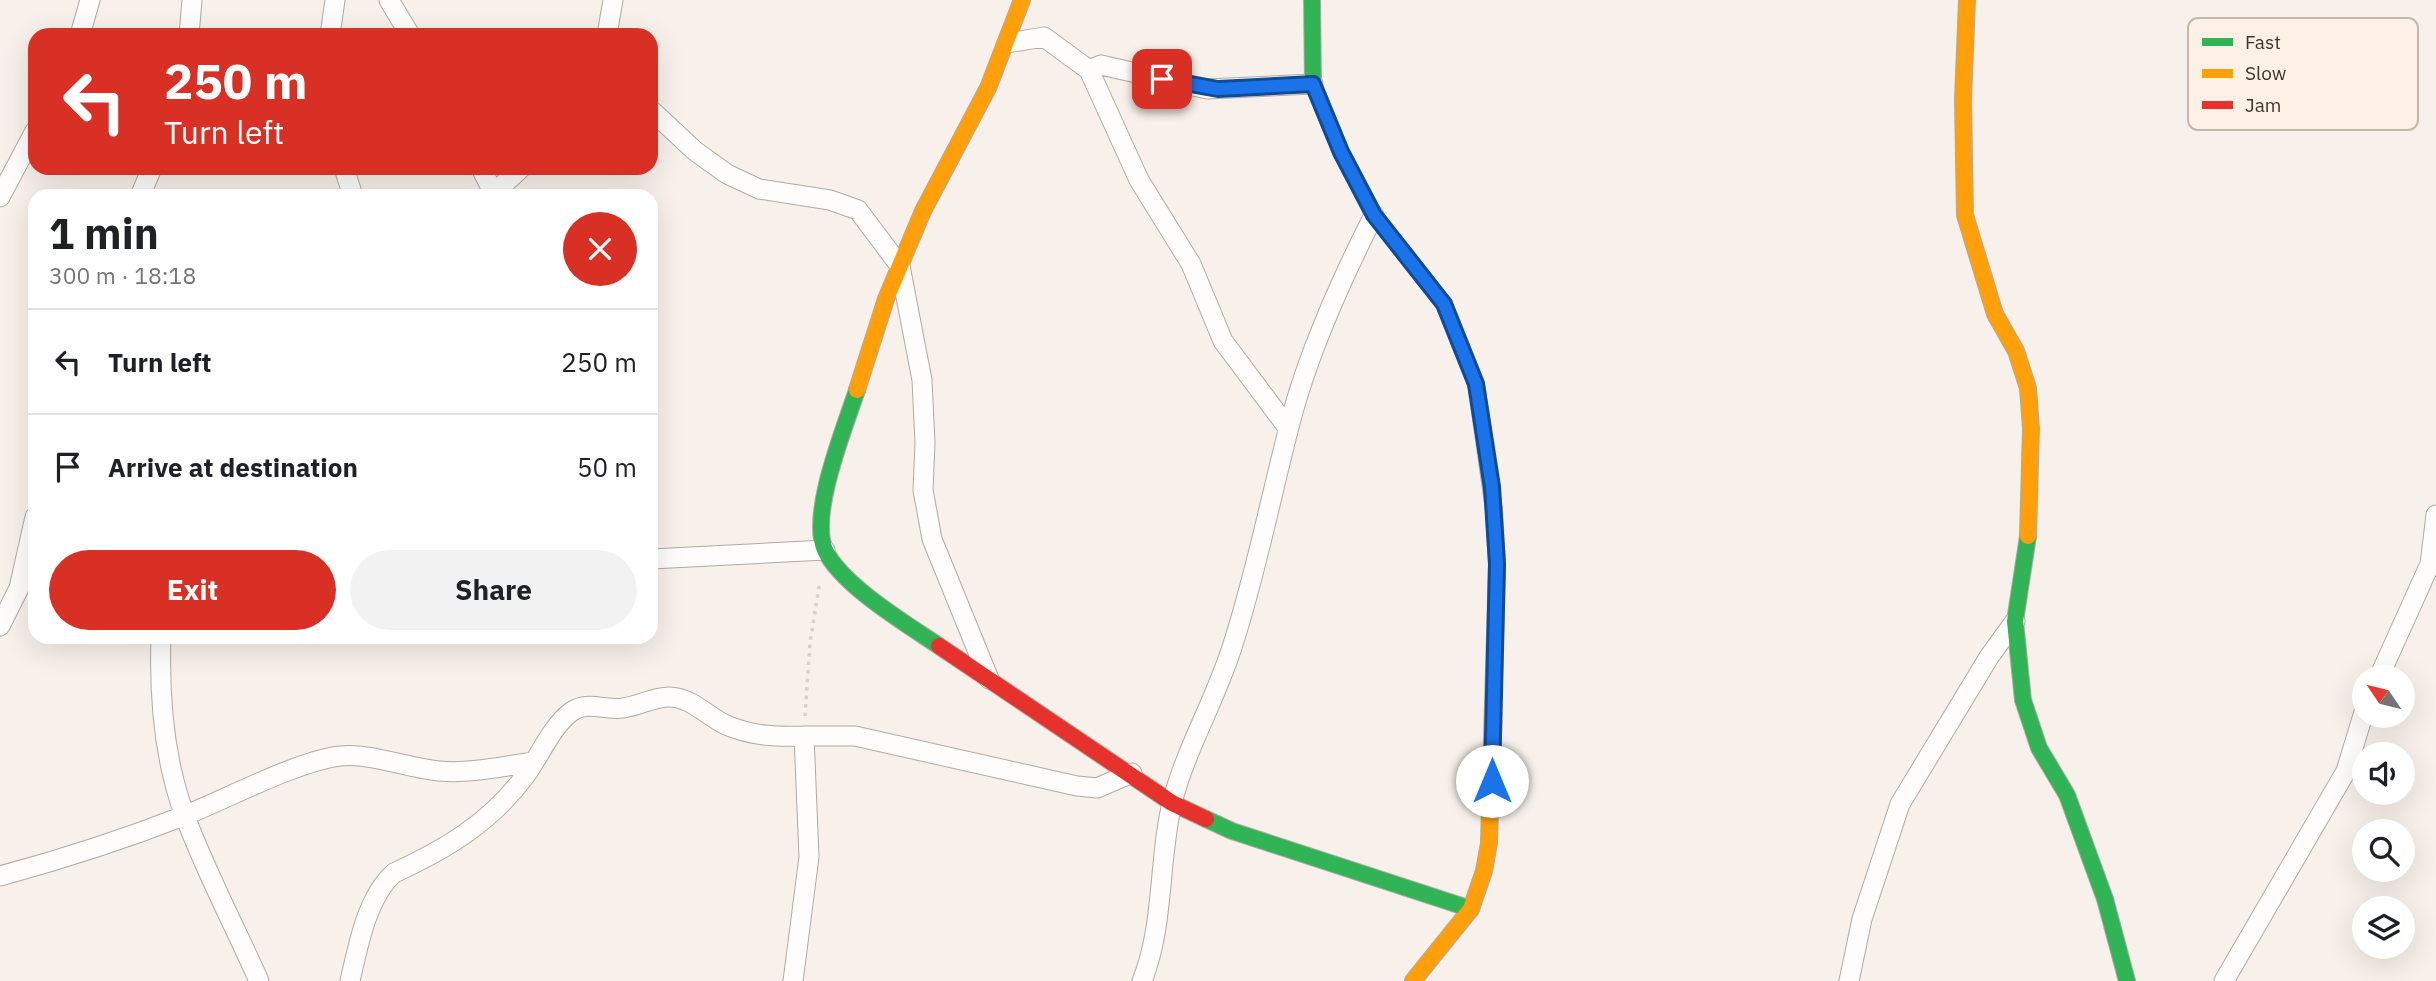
<!DOCTYPE html>
<html lang="en">
<head>
<meta charset="utf-8">
<style>
  body { margin:0; font-family:"IBM Plex Sans",sans-serif; background:#f2f2f2; color:#202124; height:100vh; display:flex; flex-direction:column; font-size:26px; white-space:nowrap }
  * { box-sizing:border-box; margin:0 }
  p { font-size:23px; color:#757577 }
  .icon { flex:none; width:38px; height:38px; fill:none; stroke:currentColor; stroke-width:2; stroke-linecap:round; stroke-linejoin:round }
  .map { position:relative; flex:1; overflow:hidden }
  .panel { position:absolute; left:28px; top:189px; width:630px; height:455px; display:flex; flex-direction:column; background:#fff; border-radius:21px; box-shadow:0 7px 28px #0002 }
  .panel>* { flex:none }
  .guide { position:absolute; left:28px; top:28px; width:630px; height:147px; border-radius:21px; box-shadow:0 7px 28px #0002; background:#d93025; color:#fff; overflow:hidden }
  .needle { width:46px; rotate:305deg }
  .fabs { position:absolute; left:2352px; top:665px; display:grid; gap:14px }
  .fabs a { display:grid; place-items:center; width:63px; height:63px; border-radius:50%; background:#fff; box-shadow:0 7px 28px #0002; font-size:35px }
  .pin { position:absolute; display:grid; place-items:center; width:60px; height:60px; color:#fff; margin:-30px; border-radius:14px; box-shadow:0 4px 10px #0006 }
  .me { position:absolute; width:77px; margin:-38px; rotate:0deg; stroke-linejoin:round; filter:drop-shadow(0 0 5px #0008) }
  .turn { display:flex; align-items:center; gap:24px; height:147px; padding:0 21px; font-size:32px }
  .turn .icon { width:91px; height:91px; stroke-width:2.5 }
  .turn b { display:block; font-size:49px; line-height:60px }
  .round { display:grid; place-items:center; flex:none; width:74px; height:74px; border-radius:37px; background:#f2f2f2 }
  .headline { display:flex; align-items:center; justify-content:space-between; height:119px; padding:0 21px }
  h1 { font-size:42px; font-weight:700; line-height:52px }
  .primary-button { display:flex; gap:14px; margin-top:auto; padding:14px 21px }
  .primary-button a { flex:1; height:80px; border-radius:42px; background:#d93025; color:#fff; font-size:28px; font-weight:700; line-height:80px; text-align:center }
  .primary-button a+a { background:#f2f2f2; color:#202124 }
  ul { padding:0; list-style:none }
  li { display:flex; align-items:center; gap:21px; height:105px; padding:0 21px; border-top:2px solid #e0e0e0 }
  li div { flex:1 }
  li b { display:block; font-size:26px }
  li em { font-style:normal }
  .map>svg:first-child { display:block }
  .lines { fill:none; stroke-linecap:round; stroke-linejoin:round }
  .street-casing { stroke:#b0aaa4; stroke-width:21 }
  .fast-casing { stroke:#b0aaa4; stroke-width:18 }
  .slow-casing { stroke:#b0aaa4; stroke-width:18 }
  .jam-casing { stroke:#b0aaa4; stroke-width:18 }
  .path { stroke:#d4d2d1; stroke-width:3.5; stroke-dasharray:3.5 5; stroke-linecap:butt }
  .street { stroke:#fefdfc; stroke-width:19 }
  .fast { stroke:#30b455; stroke-width:16 }
  .slow { stroke:#ff9f0a; stroke-width:16 }
  .jam { stroke:#e5322d; stroke-width:16 }
  .route-casing { stroke:#114b97; stroke-width:18 }
  .route { stroke:#1a73e8; stroke-width:12 }
  .key { fill:#fdf1e6; stroke:#c3b8ae; stroke-width:2 }
  .key-label { font-size:19px; fill:#3c342d }
</style>
</head>
<body>
<div class="map">
<svg width="2436" height="981" viewBox="0 0 2436 981">
  <rect width="100%" height="100%" fill="#f8f1eb"/>
  <g class="lines">
    <g class="street-casing">
      <path id="street" d="M389,0L410,35
        M80,35L90,0
        M189,35L192,0
        M330,35L335,0
        M607,35L613,0
        M1007,43L1044,37L1089,70L1139,180L1191,264L1223,341L1288,428
        M1089,70L1101,65L1207,89L1313,84
        M651,110L695,151L727,174L759,189L830,200L858,210L900,266L922,380L925,443L923,490L932,539L989,679
        M344,168L353,196
        M481,168L494,194
        M140,196L152,168
        M491,196L521,168
        M0,197L35,131
        M651,559L825,550
        M0,626L19,588L35,517
        M161,637C159,695 164,760 185,816C205,870 235,927 259,981
        M2379,677L2430,564L2436,515
        M0,876C63,859 125,839 186,815C228,798 298,761 340,756C373,753 406,768 439,771C471,774 503,766 534,762
        M350,981C358,946 367,897 394,873C446,849 490,823 525,776C540,756 551,727 571,712C587,700 605,711 623,708C639,706 653,697 669,697C691,697 707,716 726,725C752,736 776,737 804,736
        M793,981L809,857L804,736H855L1077,786L1097,788L1132,773
        M1142,981C1165,924 1158,858 1173,799C1188,744 1218,695 1234,641C1256,572 1270,501 1288,431C1305,360 1341,280 1374,215
        M1849,981L1862,919L1900,804L1989,657L2015,621
        M2224,981L2346,771L2364,712"/>
    </g>
    <g class="fast-casing">
      <path id="fast" d="M1312,0L1313,84L1341,152L1374,215L1444,304L1476,384L1494,510
        M857,390C845,427 809,514 825,550C841,585 908,625 939,646
        M2028,536L2015,621L2023,700L2039,748L2067,795L2105,899L2127,981
        M1206,819L1232,831L1471,909"/>
    </g>
    <g class="slow-casing">
      <path id="slow" d="M1967,0L1963,100L1965,215L1995,314L2016,351L2028,388L2031,428L2028,536
        M857,390L886,299L923,211L988,88L1022,0
        M1413,981L1471,909L1484,871L1489,843L1497,564L1494,510"/>
    </g>
    <g class="jam-casing">
      <path id="jam" d="M939,646L1172,803L1206,819"/>
    </g>
    <path class="path" d="M805,716L810,643L820,581"/>
    <use href="#street" class="street"/>
    <use href="#fast" class="fast"/>
    <use href="#slow" class="slow"/>
    <use href="#jam" class="jam"/>
  </g>
  <g class="lines">
    <g class="route-casing">
      <path id="route" d="M1162,79L1218,89L1313,84L1341,152L1374,215L1444,304L1476,384L1492,487L1497,564L1492,781"/>
    </g>
    <use href="#route" class="route"/>
  </g>
  <rect x="2188" y="18" width="230" height="112" rx="10" class="key"/>
  <rect x="2202" y="38" width="31" height="8" fill="#30b455"/>
  <rect x="2202" y="69" width="31" height="9" fill="#ff9f0a"/>
  <rect x="2202" y="101" width="31" height="8" fill="#e5322d"/>
  <g class="key-label">
    <text x="2245" y="49">Fast</text>
    <text x="2245" y="80">Slow</text>
    <text x="2245" y="112">Jam</text>
  </g>
</svg>
<div class="fabs">
<a><svg class="needle" viewBox="-14 -14 28 28"><path d="M0-13l5 13h-10z" fill="#e53935"/><path d="M0 13l5-13h-10z" fill="#757577"/></svg></a>
<a><svg class="icon" aria-label="sound" viewBox="0 0 24 24"><path d="M4 9h4l5-4v14l-5-4H4zM17 9q2 3 0 6"/></svg></a>
<a><svg class="icon" aria-label="search" viewBox="0 0 24 24"><circle cx="10" cy="10" r="6"/><path d="M15 15l6 6"/></svg></a>
<a><svg class="icon" aria-label="layers" viewBox="0 0 24 24"><path d="M12 4l9 5-9 5-9-5zM3 14l9 5 9-5"/></svg></a>
</div>
<div class="pin" style="left:1162px;top:79px;background:#d93025"><svg class="icon" aria-label="arrive" viewBox="0 0 24 24"><path d="M6 21V4h12l-3 4 3 4H6"/></svg></div>
<svg class="me" style="left:1492px;top:781px" viewBox="-20 -20 40 40"><circle r="19" fill="#fff"/><path d="M0-13L10 11 0 6-10 11z" fill="#1a73e8"/></svg>
<div class="guide">
<div class="turn"><svg class="icon" aria-label="left" viewBox="0 0 24 24"><path d="M17 20v-9H6M10 6l-5 5 5 5"/></svg><div><b>250 m</b>Turn left</div></div>
</div>
<section class="panel">
<div class="headline"><div><h1>1 min</h1><p>300 m · 18:18</p></div><a class="round" style="background:#d93025;color:#fff"><svg class="icon" aria-label="close" viewBox="0 0 24 24"><path d="M6 6l12 12M18 6L6 18"/></svg></a></div>
<ul>
<li><svg class="icon" aria-label="left" viewBox="0 0 24 24"><path d="M17 20v-9H6M10 6l-5 5 5 5"/></svg><div><b>Turn left</b></div><em>250 m</em></li>
<li><svg class="icon" aria-label="arrive" viewBox="0 0 24 24"><path d="M6 21V4h12l-3 4 3 4H6"/></svg><div><b>Arrive at destination</b></div><em>50 m</em></li>
</ul>
<div class="primary-button"><a>Exit</a><a>Share</a></div>
</section>
</div>
</body>
</html>
